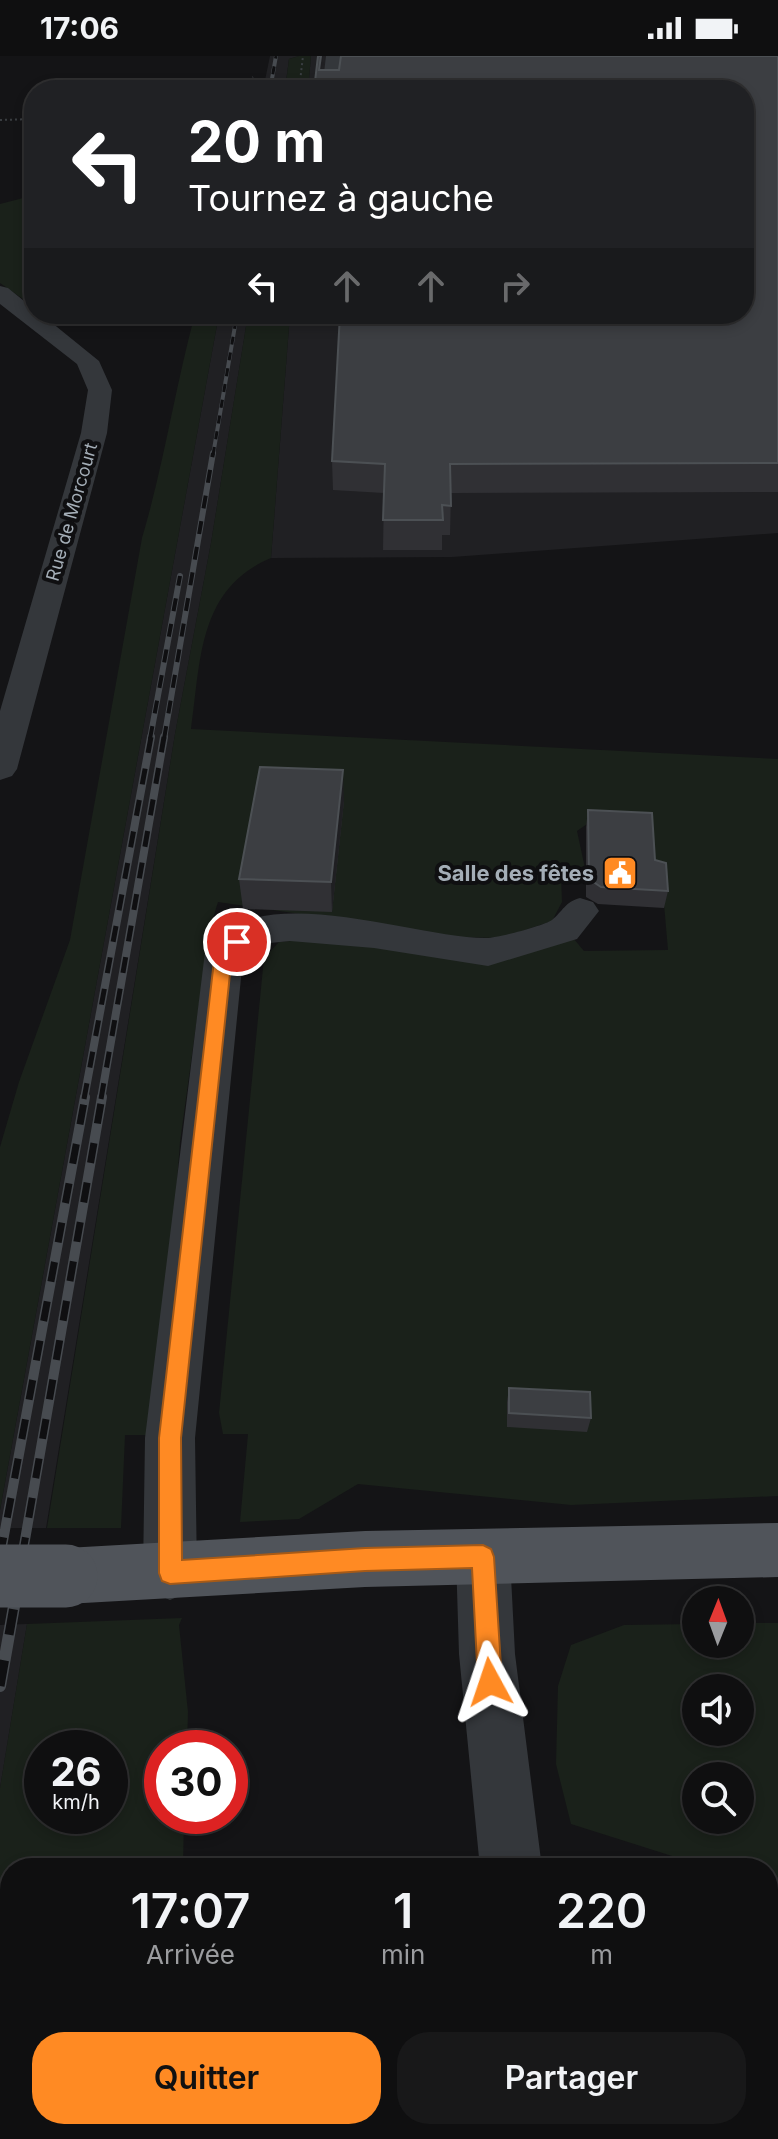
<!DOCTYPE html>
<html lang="fr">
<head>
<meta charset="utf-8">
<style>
  body { margin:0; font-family:Inter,sans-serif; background:#181819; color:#f1f3f6; height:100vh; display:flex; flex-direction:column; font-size:30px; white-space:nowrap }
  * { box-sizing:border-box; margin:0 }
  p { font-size:26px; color:#9b9c9f }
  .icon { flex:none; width:44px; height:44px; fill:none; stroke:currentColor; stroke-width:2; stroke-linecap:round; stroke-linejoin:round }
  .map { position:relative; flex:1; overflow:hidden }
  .panel { position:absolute; left:0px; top:1802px; width:778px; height:282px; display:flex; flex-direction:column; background:#0f0f10; border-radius:32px 32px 0 0; box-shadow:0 4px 12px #0003,0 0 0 2px #2f2f30 }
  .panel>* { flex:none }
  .guide { position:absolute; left:24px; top:24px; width:730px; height:244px; border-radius:32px; box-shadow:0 4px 12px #0003,0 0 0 2px #2f2f30; background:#202124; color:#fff; overflow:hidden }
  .needle { width:52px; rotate:1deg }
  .tools { position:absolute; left:682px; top:1530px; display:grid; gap:16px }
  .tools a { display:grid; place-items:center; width:72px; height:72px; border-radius:50%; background:#0f0f10; box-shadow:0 4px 12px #0003,0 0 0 2px #2f2f30; font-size:40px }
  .speed { position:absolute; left:24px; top:1674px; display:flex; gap:16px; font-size:40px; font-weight:700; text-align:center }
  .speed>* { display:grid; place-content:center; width:104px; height:104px; border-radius:50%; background:#0f0f10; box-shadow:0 4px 12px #0003,0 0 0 2px #2f2f30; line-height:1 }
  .speed small { font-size:20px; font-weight:400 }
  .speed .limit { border:12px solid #d22; background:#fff; color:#111 }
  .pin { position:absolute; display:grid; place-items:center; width:68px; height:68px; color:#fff; margin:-34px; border:4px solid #fff; border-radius:50%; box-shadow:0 2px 8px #0007 }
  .me { position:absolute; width:88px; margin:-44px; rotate:355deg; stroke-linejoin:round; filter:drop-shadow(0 0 6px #0008) }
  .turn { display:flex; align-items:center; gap:28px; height:168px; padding:0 32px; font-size:36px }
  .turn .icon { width:104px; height:104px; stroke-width:2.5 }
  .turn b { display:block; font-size:56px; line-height:68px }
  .lanes { display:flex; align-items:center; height:76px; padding:0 32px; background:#0003; justify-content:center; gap:40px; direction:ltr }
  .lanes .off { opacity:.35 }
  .eta { display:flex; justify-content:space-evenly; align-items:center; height:136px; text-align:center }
  .eta b { font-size:48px; font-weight:600; line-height:56px }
  .button { display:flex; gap:16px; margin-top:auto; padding:16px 32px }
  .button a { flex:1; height:92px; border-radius:32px; background:#ff8a23; color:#111; font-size:32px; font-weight:600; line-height:92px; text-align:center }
  .button a+a { background:#181819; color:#f1f3f6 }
  .status { display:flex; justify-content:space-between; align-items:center; height:56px; padding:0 40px; background:#0f0f10; direction:ltr }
  .status svg { height:22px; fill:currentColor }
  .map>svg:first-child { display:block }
  .built { fill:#202023 }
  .green { fill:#1a211a; fill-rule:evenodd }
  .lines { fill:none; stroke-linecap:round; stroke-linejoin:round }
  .path { stroke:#3a3e42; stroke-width:2; stroke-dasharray:2 3; stroke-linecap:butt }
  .minor { fill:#34373b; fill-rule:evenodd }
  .major { fill:#50545a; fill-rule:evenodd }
  .rail-far4-casing { stroke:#474b50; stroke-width:4 }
  .rail-far3-casing { stroke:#474b50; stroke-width:6 }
  .rail-far2-casing { stroke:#474b50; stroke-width:8 }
  .rail-far1-casing { stroke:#474b50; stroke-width:10 }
  .rail-casing { stroke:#474b50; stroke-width:12 }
  .rail-far4 { stroke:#0f0f11; stroke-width:3; stroke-dasharray:8; stroke-linecap:butt }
  .rail-far3 { stroke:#0f0f11; stroke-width:4; stroke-dasharray:13; stroke-linecap:butt }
  .rail-far2 { stroke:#0f0f11; stroke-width:5; stroke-dasharray:16; stroke-linecap:butt }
  .rail-far1 { stroke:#0f0f11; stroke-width:7; stroke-dasharray:20; stroke-linecap:butt }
  .rail { stroke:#0f0f11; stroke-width:9; stroke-dasharray:26; stroke-linecap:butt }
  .major-bridge { stroke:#50545a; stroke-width:63 }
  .wall { fill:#303034 }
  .shaded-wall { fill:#1f1f22 }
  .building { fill:#3c3e42; stroke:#4c5054; stroke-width:2 }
  .route { fill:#ff8a23; stroke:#a65a17; stroke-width:2 }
  .labels { text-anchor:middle; stroke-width:8; stroke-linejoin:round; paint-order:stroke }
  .far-street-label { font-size:18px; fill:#a4aeb7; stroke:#0f0f11 }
  .poi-label { font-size:22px; font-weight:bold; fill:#a4aeb7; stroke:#0f0f11; text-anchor:end }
</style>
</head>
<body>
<div class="status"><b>17:06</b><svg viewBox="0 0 49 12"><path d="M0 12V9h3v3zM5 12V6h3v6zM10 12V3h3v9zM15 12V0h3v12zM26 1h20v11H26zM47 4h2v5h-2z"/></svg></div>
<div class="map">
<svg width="778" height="2083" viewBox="0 0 778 2083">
  <rect width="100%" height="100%" fill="#141416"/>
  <path class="built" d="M270,0H299L289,3L285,34H263Z
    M311,0H778V477L452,501L271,502L290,258H744V34H308Z
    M219,258H248L211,487L175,678L46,1472H0V1454Z
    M27,1568L0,1732V1569Z"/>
  <path class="green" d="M299,0H311L308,34H285L289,3Z
    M31,140L34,142V239L23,243L0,227V148Z
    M195,258H219L0,1454V1091L19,1026L70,884L142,482C164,408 175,332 195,258Z
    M248,258H290L271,502C197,533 201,606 191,673L778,703V1440L571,1449L358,1428L299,1463L240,1466L248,1378H223L219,1357L264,902L279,886L301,884L573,882L584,895L668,894L662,825L651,822L645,756L600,759L577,775L586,817L561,820L562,846L552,865L501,882L457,881L218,846L209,875L180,1086L158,1379H125L121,1472H47L175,678L211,487Z
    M182,1562L179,1569L188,1656L187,1692H162V1760H184L183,1812H10V2074H178V2083H0V1732L27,1568ZM110,1692V1760H42V1692Z
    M740,1567H778V1840L768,1836V1812H710L571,1768L556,1708L558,1630L571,1589L624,1569L696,1568V1588H740ZM696,1632H740V1676H696ZM696,1720H740V1764H696Z"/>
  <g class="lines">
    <path class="path" d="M231,34L253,21
      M299,34L303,0
      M0,64L34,63"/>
    <path class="minor" d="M326,0H342L338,34H322Z
      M0,230L8,232L34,253V258H41L99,305L112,334L107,377L17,713L12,720L0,724V655L81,377L88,334L77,308L0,248Z
      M580,842L593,846L599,855L577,883L488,910L374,892L290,885L260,888L243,902L195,1382L197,1517L189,1536L170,1544L151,1536L143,1517L145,1382L205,896C250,818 415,883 487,882C497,882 543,870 552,864C563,855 565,846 580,842Z
      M483,1475L502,1482L510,1501L515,1598L542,1812H480L459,1598L456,1501L464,1482Z
      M768,1861L778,1866V1934L768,1930Z
      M458,2074H526L525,2083H457Z"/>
    <path class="major" d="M778,1467V1521L365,1531L66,1548L46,1540L38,1520L46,1500L66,1492L365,1475Z"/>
    <g class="rail-far4-casing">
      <path id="rail-far4" d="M270,34L276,0
        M213,399L237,258"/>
    </g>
    <g class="rail-far3-casing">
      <path id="rail-far3" d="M150,683L180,520
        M164,683L213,397"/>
    </g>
    <g class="rail-far2-casing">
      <path id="rail-far2" d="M84,1043L151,681
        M101,1043L164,681"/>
    </g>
    <g class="rail-far1-casing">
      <path id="rail-far1" d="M0,1501L85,1041
        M22,1501L102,1041"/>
    </g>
    <g class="rail-casing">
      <path id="rail" d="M0,1503L1,1499
        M0,1630L23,1499"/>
    </g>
    <use href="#rail-far4" class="rail-far4"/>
    <use href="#rail-far3" class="rail-far3"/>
    <use href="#rail-far2" class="rail-far2"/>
    <use href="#rail-far1" class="rail-far1"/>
    <use href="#rail" class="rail"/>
    <path class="major-bridge" d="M0,1520H66"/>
  </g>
  <path class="wall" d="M318,0H324L322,14H339L778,0V436L451,437L450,479H442V494H383L384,437L333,434L332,405L744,258L314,34Z
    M344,745L332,856L243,853L239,823Z
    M588,754L655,804L668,835L664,852L598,848L586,841V771Z
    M509,1332L591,1362L587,1376L507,1371V1346Z"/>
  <path class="shaded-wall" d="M321,0H324L320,34L319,14Z
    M343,714L344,745L332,856L331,826Z"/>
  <path class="building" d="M318,0H321L319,14H339L341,0H778V407L450,408L451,450L442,449L443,464H383L385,408L332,405L340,258H744V34H314Z
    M260,711L343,714L331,826L239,823Z
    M588,754L652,757L655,804L666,807L668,835L601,831L589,823Z
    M509,1332L590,1336L591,1362L509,1357Z"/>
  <path class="route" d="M237,880L245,886L232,899L181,1382L182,1504L365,1492L483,1489L491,1493L494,1501L502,1626L499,1634L490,1638L481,1634L478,1626L472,1512L365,1515L170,1528L162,1525L159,1517V1382L215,896Z"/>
  <defs>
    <g id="civic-square" transform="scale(1.8)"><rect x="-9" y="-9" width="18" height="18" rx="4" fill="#ff8a23" stroke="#0f0f11"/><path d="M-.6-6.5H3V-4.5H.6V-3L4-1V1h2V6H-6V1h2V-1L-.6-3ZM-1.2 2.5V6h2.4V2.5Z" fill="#fff"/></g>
  </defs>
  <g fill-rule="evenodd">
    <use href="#civic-square" x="620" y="817"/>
  </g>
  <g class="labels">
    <g class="far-street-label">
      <text transform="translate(72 456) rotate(-74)" y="6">Rue de Morcourt</text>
    </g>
    <g class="poi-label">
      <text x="594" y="825">Salle des fêtes</text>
    </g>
  </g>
</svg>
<div class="tools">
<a><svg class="needle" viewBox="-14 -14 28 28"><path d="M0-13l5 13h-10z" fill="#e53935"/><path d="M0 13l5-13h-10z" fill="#9b9c9f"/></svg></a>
<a><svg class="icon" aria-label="sound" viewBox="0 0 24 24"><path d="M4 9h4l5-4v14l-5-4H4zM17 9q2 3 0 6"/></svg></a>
<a><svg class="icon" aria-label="search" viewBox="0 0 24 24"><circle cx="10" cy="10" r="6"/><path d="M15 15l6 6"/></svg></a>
</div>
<div class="speed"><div>26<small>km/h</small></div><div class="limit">30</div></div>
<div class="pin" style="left:237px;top:886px;background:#d93025"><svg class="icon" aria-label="arrive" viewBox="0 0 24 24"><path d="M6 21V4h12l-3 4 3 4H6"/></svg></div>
<svg class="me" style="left:490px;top:1626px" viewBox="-20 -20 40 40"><path d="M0-17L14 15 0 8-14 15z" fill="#ff8a23" stroke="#fff" stroke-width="4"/></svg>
<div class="guide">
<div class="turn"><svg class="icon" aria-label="left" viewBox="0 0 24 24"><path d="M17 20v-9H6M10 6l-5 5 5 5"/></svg><div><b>20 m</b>Tournez à gauche</div></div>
<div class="lanes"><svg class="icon" aria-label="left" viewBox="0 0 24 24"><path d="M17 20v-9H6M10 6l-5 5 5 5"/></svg><svg class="icon off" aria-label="ahead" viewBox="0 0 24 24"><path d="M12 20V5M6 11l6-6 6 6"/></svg><svg class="icon off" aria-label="ahead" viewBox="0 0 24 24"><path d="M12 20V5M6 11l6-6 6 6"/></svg><svg class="icon off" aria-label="right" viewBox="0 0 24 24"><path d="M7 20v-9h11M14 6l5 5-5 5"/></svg></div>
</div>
<section class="panel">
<div class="eta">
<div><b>17:07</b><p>Arrivée</p></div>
<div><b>1</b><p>min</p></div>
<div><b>220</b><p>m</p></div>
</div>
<div class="button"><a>Quitter</a><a>Partager</a></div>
</section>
</div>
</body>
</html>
